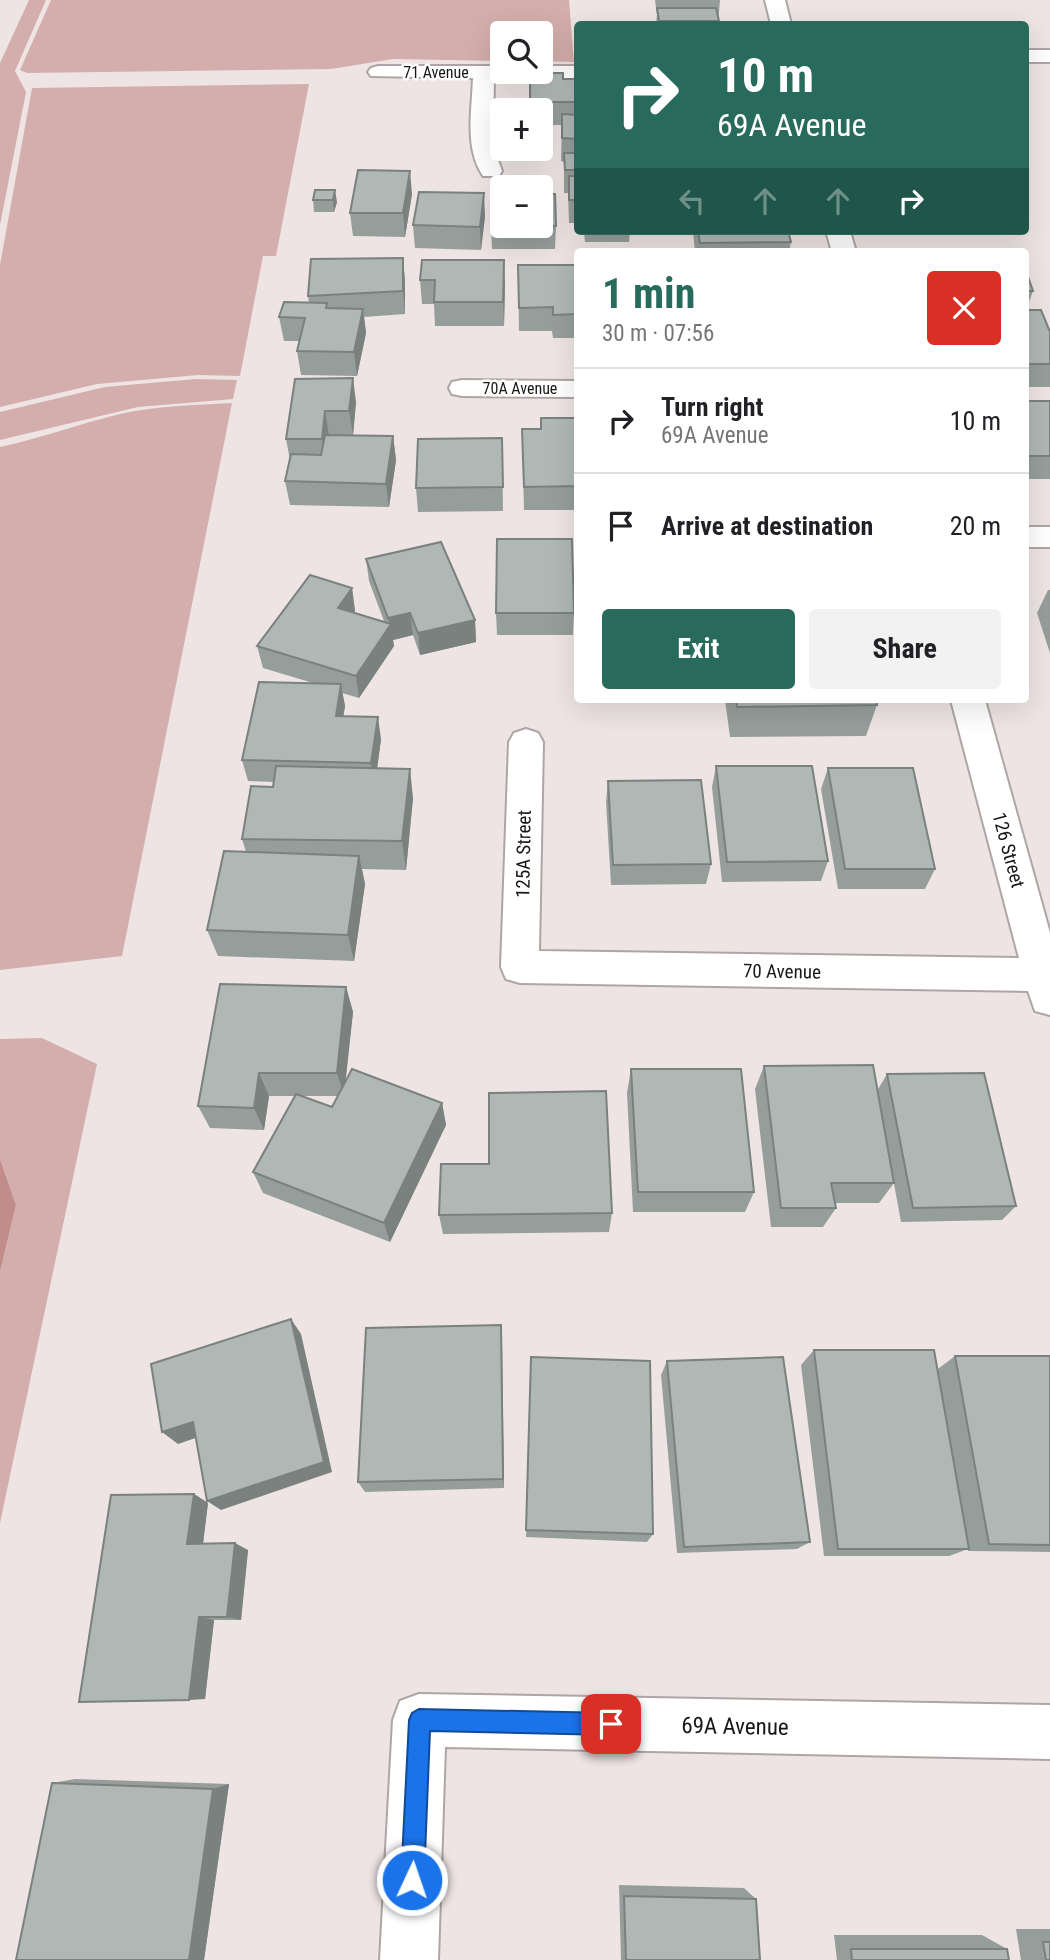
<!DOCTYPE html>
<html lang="en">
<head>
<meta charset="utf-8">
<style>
  body { margin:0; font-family:"Roboto Condensed",sans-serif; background:#f2f2f2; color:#202124; height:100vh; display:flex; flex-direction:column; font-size:26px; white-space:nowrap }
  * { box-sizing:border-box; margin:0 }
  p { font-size:23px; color:#757577 }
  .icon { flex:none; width:38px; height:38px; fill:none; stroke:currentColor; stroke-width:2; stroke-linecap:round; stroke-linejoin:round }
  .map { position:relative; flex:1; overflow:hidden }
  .drawer { position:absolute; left:574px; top:248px; width:455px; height:455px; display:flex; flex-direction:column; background:#fff; border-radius:7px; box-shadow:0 7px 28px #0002 }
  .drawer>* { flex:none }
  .top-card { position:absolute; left:574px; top:21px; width:455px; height:214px; border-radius:7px; box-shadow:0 7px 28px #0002; background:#286b5c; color:#fff; overflow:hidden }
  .buttons { position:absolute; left:490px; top:21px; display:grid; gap:14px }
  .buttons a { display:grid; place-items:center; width:63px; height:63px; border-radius:7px; background:#fff; box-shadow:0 7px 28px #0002; font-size:35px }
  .pin { position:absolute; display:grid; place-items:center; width:60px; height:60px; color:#fff; margin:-30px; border-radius:14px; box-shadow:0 4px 10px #0006 }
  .me { position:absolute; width:77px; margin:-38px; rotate:3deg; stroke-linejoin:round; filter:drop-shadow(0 0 5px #0008) }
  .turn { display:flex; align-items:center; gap:24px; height:147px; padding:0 28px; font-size:32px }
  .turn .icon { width:91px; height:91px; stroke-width:2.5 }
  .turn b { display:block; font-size:49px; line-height:60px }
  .lanes { display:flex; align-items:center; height:66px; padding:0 28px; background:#0003; justify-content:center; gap:35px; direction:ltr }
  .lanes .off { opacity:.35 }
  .round { display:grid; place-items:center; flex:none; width:74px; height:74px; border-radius:7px; background:#f2f2f2 }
  .head { display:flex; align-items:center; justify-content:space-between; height:119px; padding:0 28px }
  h1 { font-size:42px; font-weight:700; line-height:52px; color:#286b5c }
  .primary-button { display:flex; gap:14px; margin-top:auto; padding:14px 28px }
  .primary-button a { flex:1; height:80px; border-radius:7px; background:#286b5c; color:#fff; font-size:28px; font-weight:700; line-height:80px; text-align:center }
  .primary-button a+a { background:#f2f2f2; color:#202124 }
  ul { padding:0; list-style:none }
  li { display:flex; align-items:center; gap:21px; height:105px; padding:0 28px; border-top:2px solid #e0e0e0 }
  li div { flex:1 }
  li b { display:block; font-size:26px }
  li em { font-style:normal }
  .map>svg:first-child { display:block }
  .green { fill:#d4aeac }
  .water { fill:#c18d8b }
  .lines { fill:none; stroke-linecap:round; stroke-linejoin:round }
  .minor-casing { stroke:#aea5a4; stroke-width:4 }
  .minor { fill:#fff; fill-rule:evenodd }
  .wall { fill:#969e9c; fill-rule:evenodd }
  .shaded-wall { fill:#7a817f }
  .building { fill:#afb8b5; stroke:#7a817f; stroke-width:2 }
  .route { fill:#1a73e8; stroke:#114b97; stroke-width:2 }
  .labels { text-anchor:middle; stroke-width:5; stroke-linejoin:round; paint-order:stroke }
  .far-street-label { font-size:16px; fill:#191615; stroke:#fff }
  .street-label { font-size:19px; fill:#191615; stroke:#fff }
  .near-street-label { font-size:23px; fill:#191615; stroke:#fff }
</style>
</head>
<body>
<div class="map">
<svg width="1050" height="1960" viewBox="0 0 1050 1960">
  <rect width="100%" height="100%" fill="#eee4e4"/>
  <path class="green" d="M29,0H46L15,71L26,92L0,225V63Z
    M51,0H569L574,62L541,61V33H502V61L393,59L331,69L27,73L20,70Z
    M309,84L276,256H263L240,376L198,375L97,384L0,407V265L32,88Z
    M196,379L237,380L233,399L138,407L0,440V412L105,387Z
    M232,403L122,956L0,970V447C41,438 79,424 120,414C156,406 195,405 232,403Z
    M42,1038L97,1064L0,1523V1272L16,1205L0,1159V1039Z"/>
  <path class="water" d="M0,1159L16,1205L0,1272Z"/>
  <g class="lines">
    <g class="minor-casing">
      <path id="minor" d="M765,0H785L791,24H771Z
        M1026,50H1050V62H1026Z
        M378,66H502V72H541V66H578V78H494L493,146L502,171L499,176H483C464,148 472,110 473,78L371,76L368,72L371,68Z
        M826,231H850L856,252H832Z
        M462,380L578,381V397L462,396L452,394L449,388L452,382Z
        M1026,527H1050V547H1026Z
        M951,700H985L1050,933V1015L1035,1011L1028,991L520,983L506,979L501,967L509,742L514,733L526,729L538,733L543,742L539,951L1019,958Z
        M419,1694L1050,1705V1759L445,1747L438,1960H380L393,1720L400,1701Z"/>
    </g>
    <use href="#minor" class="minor"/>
  </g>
  <path class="wall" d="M655,0H720L718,24H656L657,15Z
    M530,73L563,79H578V223H569L568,193H564V162L561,161L562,125H541V110H530Z
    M315,190L337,202L334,212H314L313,200Z
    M412,194L405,237L353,236L350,213Z
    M485,216L481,250L415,248L413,225Z
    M491,226H556L555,249H492Z
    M584,231H630L629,242H585Z
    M693,231H788L791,242L789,252H695Z
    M403,258L405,282V314L364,317L366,333L357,376L301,375L297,351L299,341H284L279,317L309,303L308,296Z
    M518,265H578V338H553L552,331H519Z
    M1026,271L1033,291L1026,310L1050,332V387H1026Z
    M420,280L505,283L504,326H435L434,304H422Z
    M295,379L356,402L353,435H329L393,436L396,460L389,507L290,505L285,481L290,460L286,439Z
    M1026,401H1050V479H1026Z
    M541,418H578V510H524L522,429H540Z
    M502,438L503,511L418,512L416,488Z
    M366,559L475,620L476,642L420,655L413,635L393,640L394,646L359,698L342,693L345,706L343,716L381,739L377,768L413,798L406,870L362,869L365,884L354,961L218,956L207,930L246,852L242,839L273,787L274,782L248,781L242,760L313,683L263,668L257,646L352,588L355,611L354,612L384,621L369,581Z
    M1048,590H1050V653L1037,613Z
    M496,613H574L573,635H497Z
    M725,700H876L877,705L866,736L730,737Z
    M716,766L828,861L821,881L722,882L712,787Z
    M828,768L935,869L925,889H838L821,789Z
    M608,781L711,864L706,884L611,885L606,802Z
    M346,987L353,1012L345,1083L442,1103L446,1125L390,1242L263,1193L253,1172L295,1096H269L264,1130L210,1128L198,1106ZM302,1096H338L332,1107Z
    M764,1066L877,1091L887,1074L1016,1206L1002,1220L901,1222L882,1118L894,1183L879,1203H835L836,1208L823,1227H771L755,1089Z
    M631,1069L754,1192L745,1212H633L627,1093Z
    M489,1164L612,1213L609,1232L443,1234L439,1215Z
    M501,1325L504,1488L365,1492L358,1482Z
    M814,1350L938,1369L955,1356H1050V1552L968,1551V1549L949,1556H824L801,1365Z
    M531,1357L653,1534L647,1542L526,1537Z
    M667,1361L810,1542L797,1549L677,1553L661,1375Z
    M194,1494L208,1503L203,1544L248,1550L241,1620H214L205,1699Z
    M75,1779L229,1784L204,1960H16L52,1783Z
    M619,1885L744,1888L756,1899L760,1960H621Z
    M1016,1929H1050V1960H1021Z
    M834,1935H982L1007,1949L1009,1960H837Z"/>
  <path class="shaded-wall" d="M410,171L412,194L405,237L403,213Z
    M335,190L337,202L334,212L333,200Z
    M484,193L485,216L481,250L480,227Z
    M403,258L405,282V314L403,291Z
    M504,260L505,283L504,326L503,302Z
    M363,309L366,333L357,376L354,352Z
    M353,378L356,402L353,435L349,411Z
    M325,411L329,435L326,462L322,439Z
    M393,436L396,460L389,507L386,484Z
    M352,588L355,611L342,630L338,608Z
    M410,613L413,635L393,640L394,646L359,698L356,676L390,626L388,618Z
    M475,620L476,642L420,655L418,633Z
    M341,684L345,706L340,738L336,716Z
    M378,717L381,739L375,785L371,763Z
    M410,769L413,798L406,870L402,841Z
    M359,856L365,884L354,961L348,935Z
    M346,987L353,1012L344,1096L337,1073Z
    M259,1073L269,1096L264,1130L254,1108Z
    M442,1103L446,1125L390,1242L384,1223Z
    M291,1319L301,1334L332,1472L221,1510L207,1501Z
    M501,1325L502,1340L504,1488L503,1479Z
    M193,1422L207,1434L178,1444L162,1432Z
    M194,1494L208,1503L202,1551L187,1544Z
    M235,1543L248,1550L241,1620L227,1617Z
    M199,1617L214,1620L205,1699L189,1700Z
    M229,1784L204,1960H189L213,1789Z"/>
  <path class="building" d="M657,8H716L719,21H659Z
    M530,73H563V79H578V102H530Z
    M562,114L578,115V139L562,138Z
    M564,153H578V170H565Z
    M358,170L410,171L403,213H350Z
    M569,176H578V200H569Z
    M315,190H335L333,200H313Z
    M419,192L484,193L480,227L413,225Z
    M493,193H502V226H541V194H555L556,226H491Z
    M698,231H788L791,242L700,243Z
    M403,258V291L308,296L311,259Z
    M422,260H504L503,302H434L435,280H420Z
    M518,265H578V314L553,315V307L519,308Z
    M1026,271L1033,291H1026Z
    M284,302L327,303L326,308L363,309L354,352L297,351L305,318L279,317Z
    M1026,310H1041L1050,332V364H1026Z
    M353,378L349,411H325L322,439H286L295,379Z
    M1026,401H1050V456H1026Z
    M541,418H578V486L524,487L522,429H541Z
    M325,435L393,436L386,484L285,481L291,454L321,455Z
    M502,438L503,487L416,488L418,439Z
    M497,539H572L574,613H496Z
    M441,542L475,620L418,633L410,613L388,618L366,559Z
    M310,575L352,588L338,608L391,624L356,676L257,646Z
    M259,682L341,684L336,716L378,717L371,763L242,760Z
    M736,700H876L877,705L737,707Z
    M276,766L410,769L402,841L242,839L251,786L273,787Z
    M716,766H812L828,861L727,862Z
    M828,768H913L935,869H845Z
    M701,780L711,864L613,865L608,781Z
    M224,851L359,856L348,935L207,930Z
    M220,984L346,987L337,1073H259L254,1108L198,1106Z
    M873,1065L894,1183H831L836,1208H781L764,1066Z
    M352,1069L442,1103L384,1223L253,1172L296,1094L332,1107Z
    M631,1069H741L754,1192H638Z
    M984,1073L1016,1206L913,1208L887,1074Z
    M606,1091L612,1213L439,1215L441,1164H489V1093Z
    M291,1319L324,1462L207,1501L193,1422L162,1432L151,1364Z
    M501,1325L503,1479L358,1482L366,1328Z
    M814,1350H934L969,1549H838Z
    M955,1356H1050V1545L989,1544Z
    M531,1357L650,1361L653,1534L526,1530Z
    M783,1357L810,1542L684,1547L667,1361Z
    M194,1494L187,1544L235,1543L227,1617H199L189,1700L79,1702L111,1495Z
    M52,1783L213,1789L189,1960H16Z
    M624,1896L756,1899L760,1960H626Z
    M1043,1942H1050V1960H1046Z
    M851,1949H1007L1009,1960H852Z"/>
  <path class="route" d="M419,1709L611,1713L619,1716L622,1724L619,1732L611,1735L430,1731L424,1880L421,1888L412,1892L404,1888L401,1880L409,1720L412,1713Z"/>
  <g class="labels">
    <g class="far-street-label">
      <text x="436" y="78">71 Avenue</text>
      <text x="520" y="394">70A Avenue</text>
    </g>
    <g class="street-label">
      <text transform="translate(1009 850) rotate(75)" y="7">126 Street</text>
      <text transform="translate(523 854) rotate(-89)" y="7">125A Street</text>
      <text transform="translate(782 971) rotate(1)" y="7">70 Avenue</text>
    </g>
    <g class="near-street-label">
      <text transform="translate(735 1726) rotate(1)" y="8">69A Avenue</text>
    </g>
  </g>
</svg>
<div class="buttons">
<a><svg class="icon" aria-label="search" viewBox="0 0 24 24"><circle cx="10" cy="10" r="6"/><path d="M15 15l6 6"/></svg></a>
<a>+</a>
<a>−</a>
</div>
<div class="pin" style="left:611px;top:1724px;background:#d93025"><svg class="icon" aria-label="arrive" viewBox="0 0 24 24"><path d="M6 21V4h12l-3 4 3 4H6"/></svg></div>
<svg class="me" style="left:412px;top:1880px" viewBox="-20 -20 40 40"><circle r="17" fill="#1a73e8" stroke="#fff" stroke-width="3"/><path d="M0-11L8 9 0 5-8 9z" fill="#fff"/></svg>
<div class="top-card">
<div class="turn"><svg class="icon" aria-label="right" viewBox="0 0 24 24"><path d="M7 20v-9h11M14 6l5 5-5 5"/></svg><div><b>10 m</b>69A Avenue</div></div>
<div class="lanes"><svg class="icon off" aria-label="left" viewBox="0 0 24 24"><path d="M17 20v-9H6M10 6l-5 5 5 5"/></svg><svg class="icon off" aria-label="ahead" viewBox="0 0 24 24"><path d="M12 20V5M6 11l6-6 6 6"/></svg><svg class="icon off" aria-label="ahead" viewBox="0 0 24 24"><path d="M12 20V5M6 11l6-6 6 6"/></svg><svg class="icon" aria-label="right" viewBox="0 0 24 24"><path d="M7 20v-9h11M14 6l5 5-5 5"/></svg></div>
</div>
<section class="drawer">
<div class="head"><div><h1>1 min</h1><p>30 m · 07:56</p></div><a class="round" style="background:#d93025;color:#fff"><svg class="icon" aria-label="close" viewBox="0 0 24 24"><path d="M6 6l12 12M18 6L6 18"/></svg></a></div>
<ul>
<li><svg class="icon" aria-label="right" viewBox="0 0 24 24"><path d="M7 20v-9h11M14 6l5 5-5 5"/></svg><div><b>Turn right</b><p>69A Avenue</p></div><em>10 m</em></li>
<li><svg class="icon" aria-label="arrive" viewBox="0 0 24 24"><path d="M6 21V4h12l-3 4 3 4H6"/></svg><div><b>Arrive at destination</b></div><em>20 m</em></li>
</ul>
<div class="primary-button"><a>Exit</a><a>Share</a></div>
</section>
</div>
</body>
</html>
